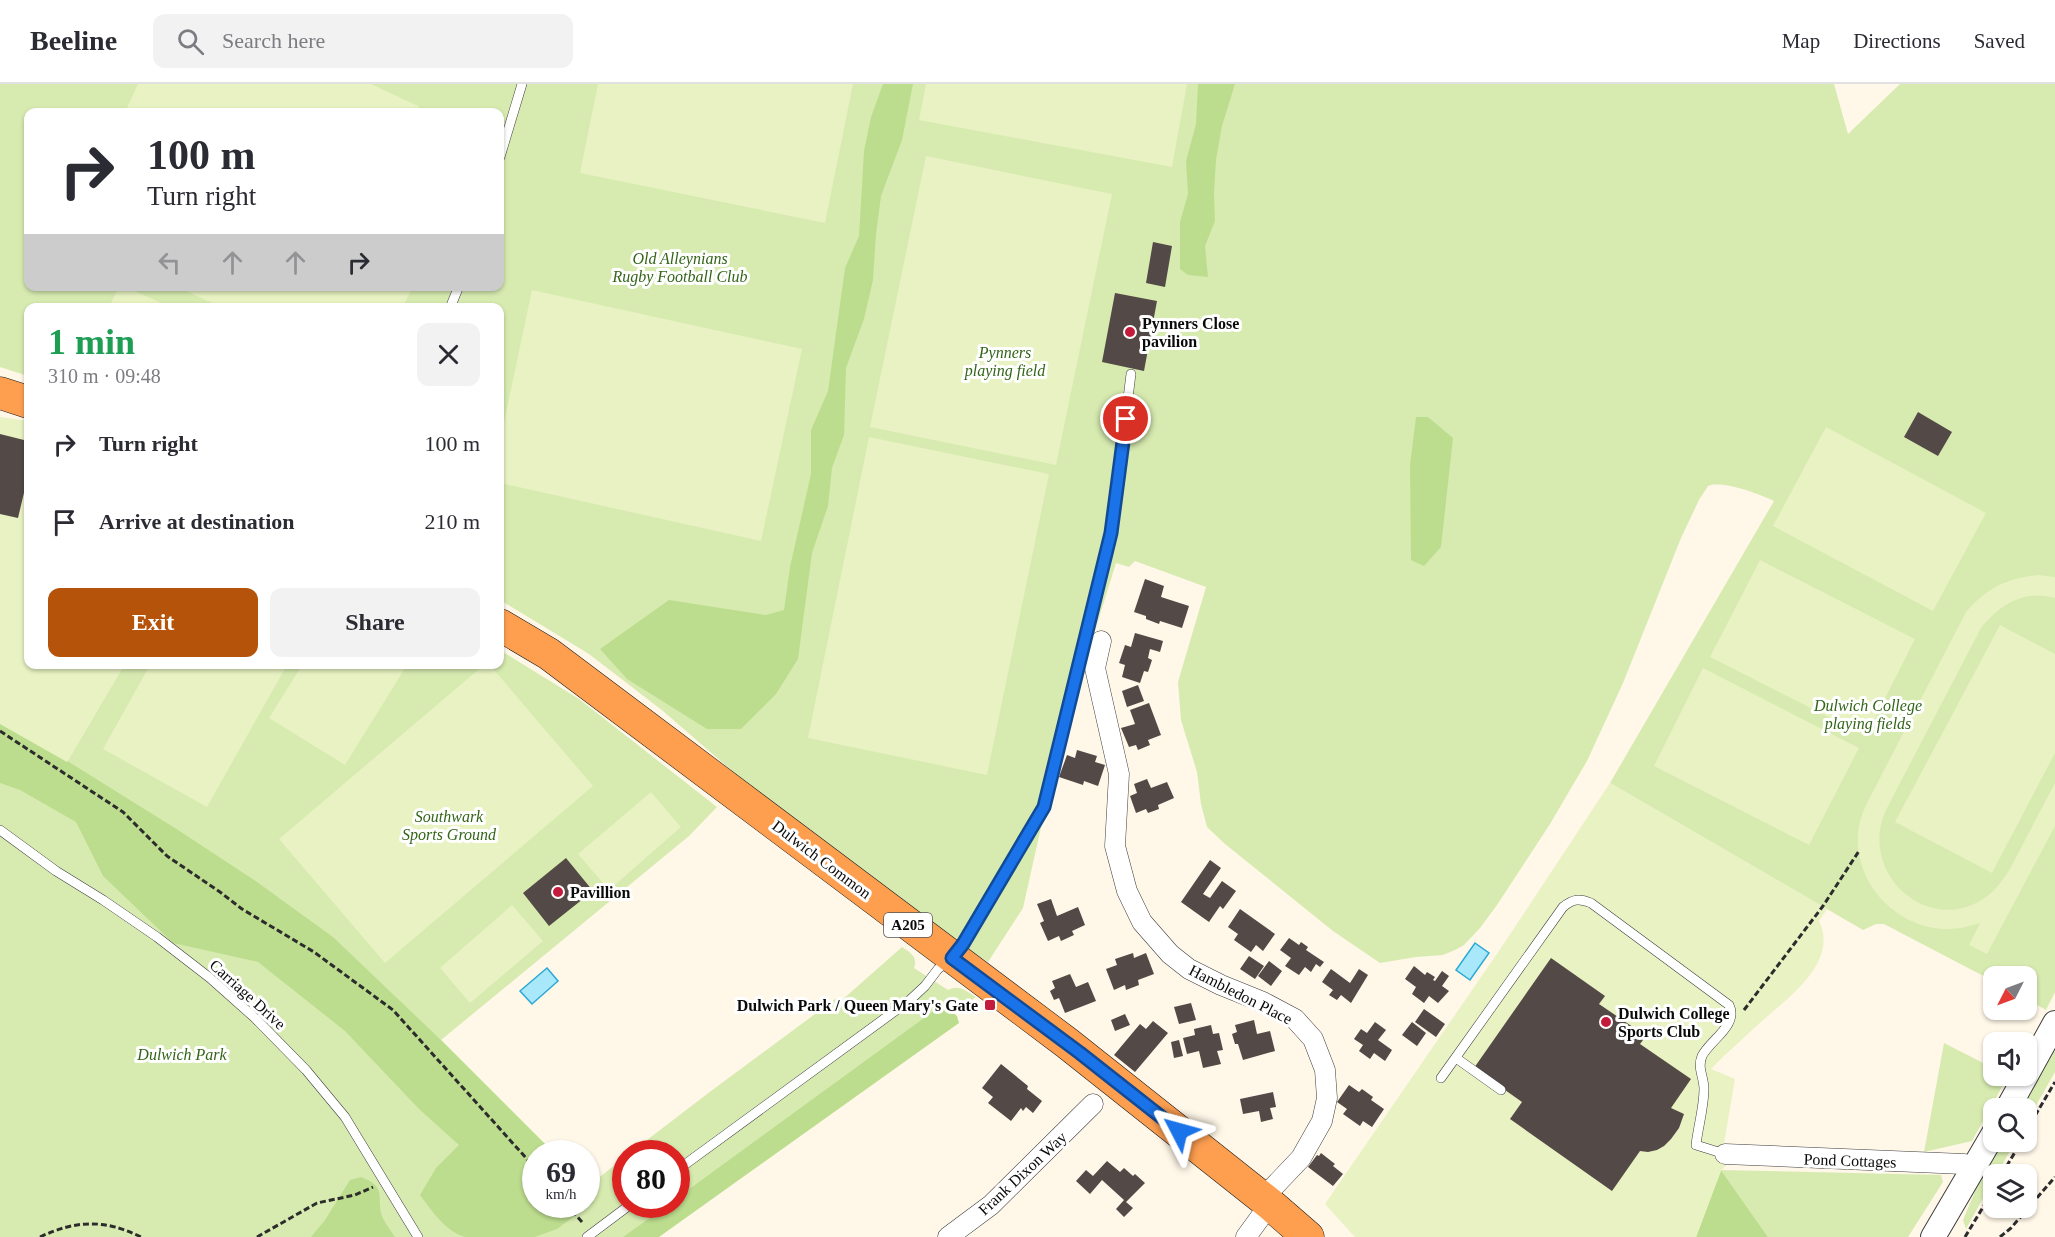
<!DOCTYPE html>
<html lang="en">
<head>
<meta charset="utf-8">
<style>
  body { margin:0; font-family:"Times New Roman",serif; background:#f2f2f3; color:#2b2b33; height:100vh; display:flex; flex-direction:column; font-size:22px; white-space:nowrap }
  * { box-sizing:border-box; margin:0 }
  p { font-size:20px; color:#7c7c81 }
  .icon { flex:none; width:33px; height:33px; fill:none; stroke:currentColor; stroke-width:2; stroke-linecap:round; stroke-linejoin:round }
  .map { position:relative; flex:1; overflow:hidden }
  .details { position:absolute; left:24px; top:219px; width:480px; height:366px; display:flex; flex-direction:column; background:#fff; border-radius:12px; box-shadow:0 2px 4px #0004 }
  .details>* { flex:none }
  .top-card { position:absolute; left:24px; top:24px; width:480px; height:183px; border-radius:12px; box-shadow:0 2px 4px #0004; background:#fff; color:#2b2b33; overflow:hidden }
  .needle { width:39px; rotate:228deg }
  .tools { position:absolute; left:1983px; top:882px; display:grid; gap:12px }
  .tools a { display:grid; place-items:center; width:54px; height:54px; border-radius:12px; background:#fff; box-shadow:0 2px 4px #0004; font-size:30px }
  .speed { position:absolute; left:522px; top:1056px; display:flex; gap:12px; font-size:30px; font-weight:700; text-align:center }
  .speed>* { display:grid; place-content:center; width:78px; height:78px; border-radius:50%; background:#fff; box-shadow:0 2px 4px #0004; line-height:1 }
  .speed small { font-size:15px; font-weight:400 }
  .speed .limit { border:9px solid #d22; background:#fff; color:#111 }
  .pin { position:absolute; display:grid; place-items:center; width:51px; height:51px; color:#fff; margin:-26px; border:3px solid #fff; border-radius:50%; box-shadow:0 2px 6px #0007 }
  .me { position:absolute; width:66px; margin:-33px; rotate:309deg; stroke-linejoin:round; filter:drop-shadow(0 0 4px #0008) }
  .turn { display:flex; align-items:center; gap:21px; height:126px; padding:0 24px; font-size:27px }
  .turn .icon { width:78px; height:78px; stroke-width:2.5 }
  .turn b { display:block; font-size:42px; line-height:51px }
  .lanes { display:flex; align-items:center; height:57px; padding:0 24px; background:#0003; justify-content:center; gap:30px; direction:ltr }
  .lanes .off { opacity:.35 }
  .round { display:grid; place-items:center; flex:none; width:63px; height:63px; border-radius:12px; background:#f2f2f3 }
  .summary { display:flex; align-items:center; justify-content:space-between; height:102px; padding:0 24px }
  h1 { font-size:36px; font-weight:600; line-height:45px; color:#1e9e55 }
  .primary-button { display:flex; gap:12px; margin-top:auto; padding:12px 24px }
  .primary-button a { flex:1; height:69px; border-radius:12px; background:#b45309; color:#fff; font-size:24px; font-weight:600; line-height:69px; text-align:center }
  .primary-button a+a { background:#f2f2f3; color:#2b2b33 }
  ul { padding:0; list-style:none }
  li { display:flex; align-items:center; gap:18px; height:78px; padding:0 24px }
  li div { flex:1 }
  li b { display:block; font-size:22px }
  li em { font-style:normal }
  header { display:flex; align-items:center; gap:36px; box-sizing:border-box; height:84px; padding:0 30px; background:#fff; border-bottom:2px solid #e1e1e2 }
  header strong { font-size:28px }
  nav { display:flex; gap:33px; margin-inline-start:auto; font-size:21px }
  .search { width:420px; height:54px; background:#f2f2f3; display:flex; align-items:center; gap:15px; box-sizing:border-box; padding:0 21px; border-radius:12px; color:#7c7c81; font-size:22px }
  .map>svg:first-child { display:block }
  .green { fill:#d7ebb0; fill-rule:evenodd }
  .forest { fill:#bddd8e }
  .pitch { fill:#e8f2c2 }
  .water { fill:#a9e7fa; stroke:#2baad5; stroke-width:1.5 }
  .building { fill:#534946 }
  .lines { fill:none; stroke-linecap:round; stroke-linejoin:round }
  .service-casing { stroke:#3d3d3d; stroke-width:10 }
  .minor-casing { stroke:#3d3d3d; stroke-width:21 }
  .tertiary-casing { stroke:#3d3d3d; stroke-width:26 }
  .trunk-casing { stroke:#1b1b1b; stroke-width:33 }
  .path { stroke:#2c2c2c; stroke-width:3; stroke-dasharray:6 3; stroke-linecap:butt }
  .service { stroke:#fff; stroke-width:9 }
  .minor { stroke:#fff; stroke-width:20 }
  .tertiary { stroke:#fff; stroke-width:24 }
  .trunk { stroke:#fe9f50; stroke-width:32 }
  .route-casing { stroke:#114b97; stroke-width:15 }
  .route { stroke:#1a73e8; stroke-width:10 }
  .poi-dot { fill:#c21b3b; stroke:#fff; stroke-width:2 }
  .labels { text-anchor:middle; stroke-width:6; stroke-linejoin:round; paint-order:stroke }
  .shield { fill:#fff; stroke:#545454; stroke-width:1.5 }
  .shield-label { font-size:15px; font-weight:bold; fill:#0a0a0a }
  .park-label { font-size:16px; font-style:italic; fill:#336518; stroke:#fff }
  .poi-label { font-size:16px; font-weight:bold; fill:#0a0a0a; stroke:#fff; text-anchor:start }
  .street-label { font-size:16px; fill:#0a0a0a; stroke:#fff }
</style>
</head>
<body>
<header>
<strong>Beeline</strong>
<div class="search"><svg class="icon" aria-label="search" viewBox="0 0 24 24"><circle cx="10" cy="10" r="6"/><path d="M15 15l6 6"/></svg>Search here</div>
<nav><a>Map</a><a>Directions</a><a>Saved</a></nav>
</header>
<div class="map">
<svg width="2055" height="1153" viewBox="0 0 2055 1153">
  <rect width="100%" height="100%" fill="#fff7e8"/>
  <path class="green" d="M0,0H1834L1848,50L1900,0H2055V908L2046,926L2027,915L2026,892H1994L1993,897L1884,840H1876L1863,846L1610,699L1774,417C1759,410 1723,396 1708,402L1699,416L1681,454L1623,599L1587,677L1550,740L1497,821L1480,844L1464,861L1455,866L1443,871L1416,873L1380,879L1333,847L1225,760L1207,743L1201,720L1197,688L1181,636L1178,598L1206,503L1135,477L1129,483L1116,479L1081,592L1046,721L1023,824L988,878L882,807L761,712L663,627L589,570L500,516V224H28V292L0,283ZM28,28H500V202H28Z
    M500,566L579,615L717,723L689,752L441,956L554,1069L536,1070V1120H586L587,1103L625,1073L626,1120H676V1070L630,1069L711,1007L838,913L842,916L902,863C911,869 918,873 914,884L948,906C959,900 966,907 976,913L647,1153H0V640L67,678L124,581L500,580Z
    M1944,959L1993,984L1994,992H2008L1972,1057L1924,1068Z
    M2055,963V988L2027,1037L2026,1024H2021Z
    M2002,1058H2015L1997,1090H1994L1993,1096L1966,1145L1963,1136L1978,1100Z
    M1721,1086L1941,1091L1943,1098L1908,1153H1768Z"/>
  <path class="forest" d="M883,0H913L902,56L881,112L876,150L873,196L864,235L846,284L844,351L832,384L828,422L812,469L798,575L776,610L741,645H707L627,595L600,565L669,516L766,531L784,526L790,483L811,390V346L828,307L845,184L859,152L864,67L871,33Z
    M1198,0H1235L1222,42L1216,76L1214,108L1215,137L1205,162L1208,193L1188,191L1180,185V138L1188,110L1186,77L1196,40Z
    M1416,333H1428L1453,354L1441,463L1424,482L1411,476L1410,381Z
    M0,635L178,746L257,798L333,853L441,956L554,1069L536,1070V1120H586L587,1103L594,1118L557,1145L535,1153H465C445,1147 432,1127 420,1111L436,1084L459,1061L419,1025L345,947L258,878L173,859L103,792L76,738L20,706L0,699Z
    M949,925L957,932L959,939L659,1153H623L668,1121L676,1120L677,1114L935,926Z
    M1721,1086L1768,1153H1696Z
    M361,1093C388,1103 376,1114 382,1132C385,1139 391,1147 395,1153H311L325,1136L350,1096Z"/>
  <path class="pitch" d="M138,0H371L418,22L424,28H125Z
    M598,0H853L825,139L580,89Z
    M926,0H1187L1172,83L919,36Z
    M926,72L1112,110L1056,381L870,343Z
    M119,203H126L170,223H109Z
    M177,203H413L402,224L221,223Z
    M532,206L802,265L761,457L500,399V357Z
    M0,333L28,337V580L124,581L67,678L0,640Z
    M1826,343L1986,429L1933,527L1773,442Z
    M869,353L1049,390L987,691L808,654Z
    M1760,476L1915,555L1866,652L1710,573Z
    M2038,491L2055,493V514C2023,506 2001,520 1981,544L1886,726C1857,789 1929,854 1986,813C2005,799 2014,777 2025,756C2035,737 2045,718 2055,699V742L1987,870L1969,861L1980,839C1970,842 1959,845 1948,845C1897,845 1854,800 1858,748C1859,739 1862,730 1866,721L1966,528C1988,503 2006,495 2038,491Z
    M2000,541L2055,570V669L1992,789L1895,738Z
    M485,580L490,581L593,702L385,879L279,755Z
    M150,581H287L207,723L103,665Z
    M302,581H407L345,681L269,634Z
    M1703,584L1859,664L1809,761L1654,682Z
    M1610,699L1827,825L1819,837C1839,878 1788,914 1762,937C1745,953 1727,968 1711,985L1735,995L1724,1059L1726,1081L1721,1087L1696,1153H1355L1325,1120L1501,864Z
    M651,708L681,743L609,806L578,770Z
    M512,821L543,857L470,919L440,884Z"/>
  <path class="water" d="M1475,859L1489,869L1470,896L1456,886Z
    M547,884L558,897L532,920L520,907Z"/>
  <path class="building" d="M1153,158L1172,162L1165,203L1146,199Z
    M1115,209L1157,217L1144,287L1102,278Z
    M1918,328L1952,348L1938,372L1904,353Z
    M0,350L28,357V392L18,434L0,430Z
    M1145,495L1164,502L1161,513L1189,522L1182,544L1160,537L1159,540L1146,535V532L1134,528Z
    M1135,549L1163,557L1160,568L1150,565L1148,574L1152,576L1148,588L1144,587L1140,599L1122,593L1125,581L1119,579L1125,561L1131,563Z
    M1138,601L1144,617L1127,623L1122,607Z
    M1149,619L1161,651L1148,656L1150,661L1138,666L1136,661L1129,663L1121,644L1135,640L1130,626Z
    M1077,666L1097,672L1095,678L1105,681L1098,702L1084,697L1083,701L1059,693L1067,671L1075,674Z
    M1147,695L1151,704L1167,698L1174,714L1158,721L1159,725L1148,729L1146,725L1136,729L1130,712L1137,709L1134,700Z
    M566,774L593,807L549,842L523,809Z
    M1210,776L1221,784L1203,810L1210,814L1222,797L1236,807L1223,825L1220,822L1209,838L1181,818Z
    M1051,815L1057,832L1078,823L1085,841L1072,847L1074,851L1061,857L1059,852L1048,857L1040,839L1044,837L1037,820Z
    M1240,825L1275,850L1263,867L1256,861L1251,868L1234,856L1238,850L1228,843Z
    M1289,854L1299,861L1301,858L1308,863L1306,866L1324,878L1320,883L1316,880L1311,888L1305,883L1299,891L1285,882L1291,874L1280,866Z
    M1133,869L1134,874L1146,869L1154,890L1138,896L1139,901L1126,906L1125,901L1114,906L1106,885L1117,881L1115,875Z
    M1249,872L1264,882L1255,895L1240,885Z
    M1551,874L1605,912L1599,920L1646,952L1640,960L1691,995L1671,1024L1684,1030L1679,1044L1671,1055L1664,1062L1657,1066L1648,1068L1640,1067L1612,1107L1510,1035L1522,1018L1474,984Z
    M1269,877L1282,887L1271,902L1258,892Z
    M1414,882L1425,891L1427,888L1435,893L1433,896L1435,897L1442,887L1449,892L1442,902L1449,907L1438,919L1429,912L1424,919L1412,910L1416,903L1405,895Z
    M1331,885L1350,899L1359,885L1368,891L1351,919L1341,911L1337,916L1329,911L1333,906L1322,898Z
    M1070,890L1076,903L1088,898L1096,917L1065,929L1059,914L1054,916L1050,907L1055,904L1052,897Z
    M1191,919L1196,936L1179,940L1174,923Z
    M1424,925L1445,940L1436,953L1415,938Z
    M1125,930L1130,941L1115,947L1111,936Z
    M1254,936L1257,950L1270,947L1275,967L1243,976L1238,960H1235L1232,950L1237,948L1235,941Z
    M1153,937L1168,949L1135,988L1114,971L1140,940L1146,945Z
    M1375,938L1386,946L1378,956L1392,966L1385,977L1374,969L1370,975L1359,967L1363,961L1354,955L1361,945L1367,949Z
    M1412,938L1426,949L1417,962L1402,951Z
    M1211,941L1213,950L1219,949L1223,966L1217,967L1221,980L1203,984L1199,967L1187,970L1183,954L1195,951L1194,945Z
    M1179,956L1183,972L1174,974L1171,958Z
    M1001,980L1028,1002L1027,1005L1042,1017L1033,1029L1026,1023L1023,1027L1021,1024L1011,1037L988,1019L993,1013L982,1004Z
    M1349,1001L1359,1008L1362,1005L1373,1013L1371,1016L1384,1025L1372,1043L1363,1037L1360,1042L1343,1030L1347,1025L1337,1018Z
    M1273,1008L1276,1023L1270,1024L1273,1035L1261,1038L1259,1027L1243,1030L1240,1015Z
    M1321,1069L1335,1080L1333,1082L1343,1090L1333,1102L1308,1083L1317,1071L1319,1072Z
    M1107,1077L1120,1088L1124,1084L1133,1092L1135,1090L1145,1099L1126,1118L1133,1124L1124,1133L1116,1125L1124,1116L1102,1096L1090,1110L1076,1097L1086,1086L1093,1092Z"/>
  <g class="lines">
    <g class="service-casing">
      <path id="service" d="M500,73L522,0
        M450,224L459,202
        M0,746L56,787L103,816L157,853L210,894L255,934L306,986L345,1033L418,1153
        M1456,974L1501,1006
        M1441,994L1563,823C1573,815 1579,814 1591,819L1729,921C1739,941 1710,956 1702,972C1697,984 1704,993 1704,1005C1704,1023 1698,1043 1696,1061L1725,1070
        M676,1087L910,916L925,902L938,885L952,874L963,860L1044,723L1111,449L1131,290
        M587,1153L631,1120"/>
    </g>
    <g class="minor-casing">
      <path id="minor" d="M1101,557L1095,584L1119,690L1115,762L1127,807L1142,838L1170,870L1189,885L1221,901L1263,918L1295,935L1313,955L1325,986L1327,1014L1322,1037L1301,1074L1263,1114
        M1725,1070L1964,1080L1973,1084
        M948,1153L991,1121L1093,1020
        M1246,1153L1270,1120"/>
    </g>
    <g class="tertiary-casing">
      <path id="tertiary" d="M2008,1024L2055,939
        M1933,1153L1994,1049"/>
    </g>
    <g class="trunk-casing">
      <path id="trunk" d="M0,309L28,318
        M500,541L549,570L1067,959L1270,1120L1308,1153"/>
    </g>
    <path class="path" d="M0,647L123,728L167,772L220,808L242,825L314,868L393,926L536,1085
      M1744,926L1823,822L1859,767
      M2026,1047L2055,998
      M2002,1090L2021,1058
      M566,1120L583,1139
      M40,1153C76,1136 105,1135 141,1153
      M257,1153L317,1119L355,1111L373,1103
      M1965,1153L1994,1105
      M2000,1153L2011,1144L2055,1093"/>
    <use href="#service" class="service"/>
    <use href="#minor" class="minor"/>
    <use href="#tertiary" class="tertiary"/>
    <use href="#trunk" class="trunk"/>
  </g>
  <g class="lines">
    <g class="route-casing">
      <path id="route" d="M1126,335L1111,449L1044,723L963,860L952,874L1080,969L1179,1047"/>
    </g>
    <use href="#route" class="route"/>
  </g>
  <g class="poi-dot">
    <circle cx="1130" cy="248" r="6"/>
    <circle cx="558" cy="808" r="6"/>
    <rect x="984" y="915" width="12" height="12" rx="3"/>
    <circle cx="1606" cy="938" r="6"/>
  </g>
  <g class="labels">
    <rect class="shield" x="884" y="829" width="48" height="24" rx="4.5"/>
    <g class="shield-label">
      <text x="908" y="846">A205</text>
    </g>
    <g class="park-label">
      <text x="680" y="180">Old Alleynians<tspan x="680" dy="18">Rugby Football Club</tspan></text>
      <text x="1005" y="274">Pynners<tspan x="1005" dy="18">playing field</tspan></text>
      <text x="1868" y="627">Dulwich College<tspan x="1868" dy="18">playing fields</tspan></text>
      <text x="449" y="738">Southwark<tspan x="449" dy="18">Sports Ground</tspan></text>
      <text x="182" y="976">Dulwich Park</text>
    </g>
    <g class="poi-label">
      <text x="1142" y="245">Pynners Close<tspan x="1142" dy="18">pavilion</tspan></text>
      <text x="570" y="814">Pavillion</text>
      <text x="978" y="927" text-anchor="end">Dulwich Park / Queen Mary's Gate</text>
      <text x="1618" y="935">Dulwich College<tspan x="1618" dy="18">Sports Club</tspan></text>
    </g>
    <g class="street-label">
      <text transform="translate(822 775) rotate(37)" y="6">Dulwich Common</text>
      <text transform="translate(248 910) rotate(42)" y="6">Carriage Drive</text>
      <text transform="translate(1241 910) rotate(27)" y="6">Hambledon Place</text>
      <text transform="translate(1850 1076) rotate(2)" y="6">Pond Cottages</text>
      <text transform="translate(1022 1089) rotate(-43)" y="6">Frank Dixon Way</text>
    </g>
  </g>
</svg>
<div class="tools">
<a><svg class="needle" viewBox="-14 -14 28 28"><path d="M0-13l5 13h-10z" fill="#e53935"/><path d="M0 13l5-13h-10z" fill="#7c7c81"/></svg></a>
<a><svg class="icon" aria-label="sound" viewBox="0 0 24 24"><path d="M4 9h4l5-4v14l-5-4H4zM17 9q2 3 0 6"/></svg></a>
<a><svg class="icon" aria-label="search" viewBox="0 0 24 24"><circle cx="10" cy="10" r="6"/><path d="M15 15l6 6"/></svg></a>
<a><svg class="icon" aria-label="layers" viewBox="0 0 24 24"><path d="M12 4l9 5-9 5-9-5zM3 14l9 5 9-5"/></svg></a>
</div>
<div class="speed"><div>69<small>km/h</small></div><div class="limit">80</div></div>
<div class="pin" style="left:1126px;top:335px;background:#d93025"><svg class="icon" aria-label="arrive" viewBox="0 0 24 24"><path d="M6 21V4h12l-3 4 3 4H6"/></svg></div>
<svg class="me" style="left:1179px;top:1047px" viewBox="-20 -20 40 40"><path d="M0-17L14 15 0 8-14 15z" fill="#1a73e8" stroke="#fff" stroke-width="4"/></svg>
<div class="top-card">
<div class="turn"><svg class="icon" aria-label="right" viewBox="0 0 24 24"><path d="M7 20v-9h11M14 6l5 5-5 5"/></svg><div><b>100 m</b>Turn right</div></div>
<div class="lanes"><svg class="icon off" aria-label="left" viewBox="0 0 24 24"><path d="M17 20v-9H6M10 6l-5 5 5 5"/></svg><svg class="icon off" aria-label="ahead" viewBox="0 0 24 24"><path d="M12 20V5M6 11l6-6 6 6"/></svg><svg class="icon off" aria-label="ahead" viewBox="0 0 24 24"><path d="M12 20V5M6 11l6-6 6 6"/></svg><svg class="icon" aria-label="right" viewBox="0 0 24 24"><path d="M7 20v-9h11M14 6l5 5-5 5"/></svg></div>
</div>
<section class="details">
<div class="summary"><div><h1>1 min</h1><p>310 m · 09:48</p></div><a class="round"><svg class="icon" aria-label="close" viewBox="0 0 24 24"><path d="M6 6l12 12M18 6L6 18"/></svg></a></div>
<ul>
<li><svg class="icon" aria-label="right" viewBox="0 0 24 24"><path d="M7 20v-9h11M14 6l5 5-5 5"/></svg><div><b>Turn right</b></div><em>100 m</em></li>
<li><svg class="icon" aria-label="arrive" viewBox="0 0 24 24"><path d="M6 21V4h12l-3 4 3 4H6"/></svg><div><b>Arrive at destination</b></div><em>210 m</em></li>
</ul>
<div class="primary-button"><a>Exit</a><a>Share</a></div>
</section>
</div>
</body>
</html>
